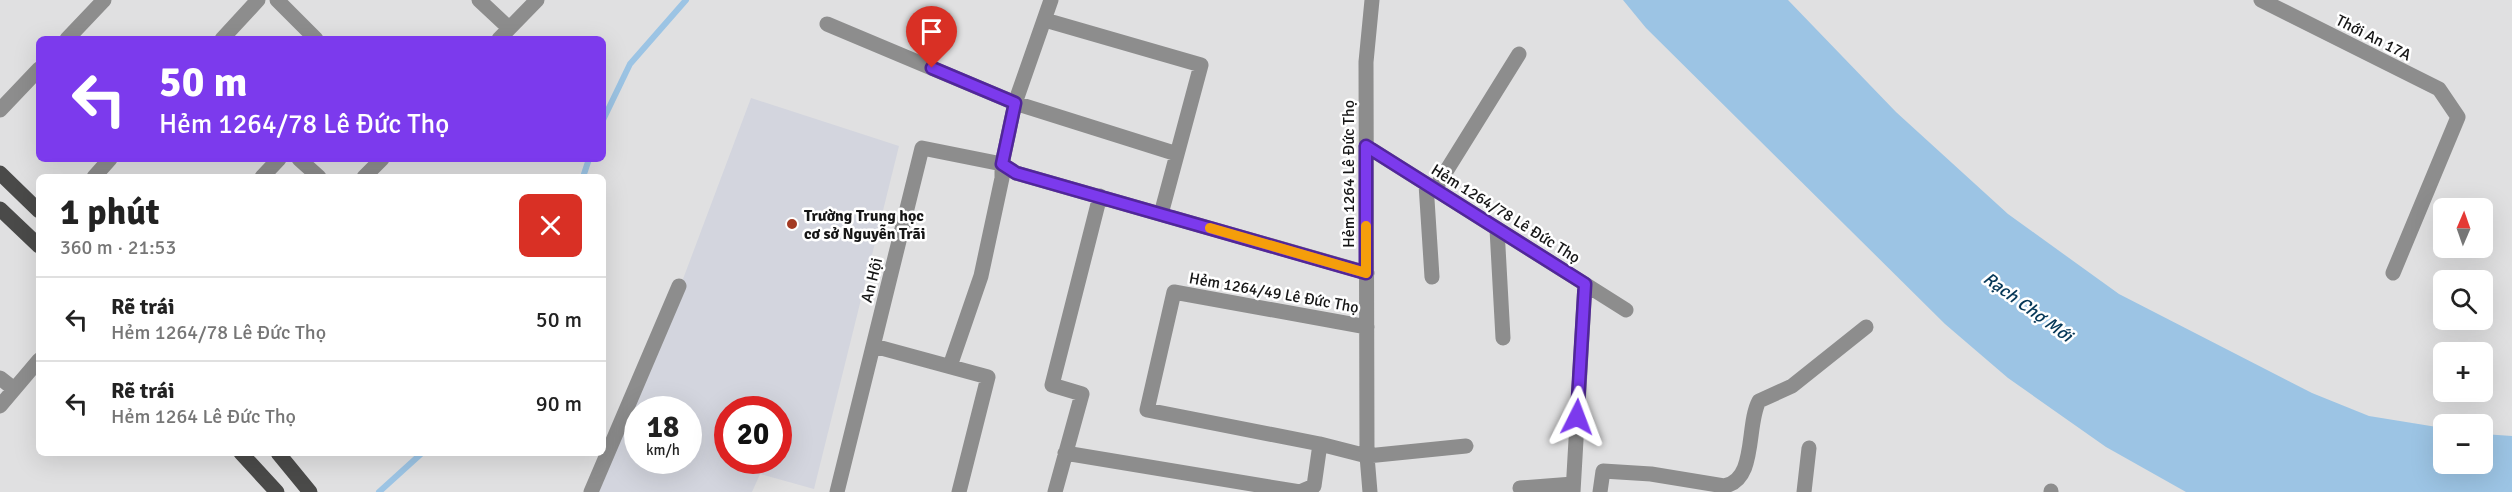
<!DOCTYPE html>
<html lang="vi">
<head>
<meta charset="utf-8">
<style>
  body { margin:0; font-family:Signika,sans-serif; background:#f2f2f2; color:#222; height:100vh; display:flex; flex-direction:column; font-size:22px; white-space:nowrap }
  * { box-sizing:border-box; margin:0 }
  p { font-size:20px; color:#767676 }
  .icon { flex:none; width:33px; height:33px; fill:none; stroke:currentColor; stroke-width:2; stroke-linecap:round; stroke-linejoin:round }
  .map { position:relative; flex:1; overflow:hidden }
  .drawer { position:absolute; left:36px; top:174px; width:570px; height:282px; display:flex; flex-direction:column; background:#fff; border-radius:9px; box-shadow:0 6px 24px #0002 }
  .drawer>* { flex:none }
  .guide { position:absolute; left:36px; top:36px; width:570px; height:126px; border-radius:9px; box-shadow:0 6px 24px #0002; background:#7c3aed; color:#fff; overflow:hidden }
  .needle { width:39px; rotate:2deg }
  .buttons { position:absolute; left:2433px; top:198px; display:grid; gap:12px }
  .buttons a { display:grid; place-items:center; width:60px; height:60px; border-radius:9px; background:#fff; box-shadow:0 6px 24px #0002; font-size:30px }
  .speed { position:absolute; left:624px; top:396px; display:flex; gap:12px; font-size:30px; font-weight:700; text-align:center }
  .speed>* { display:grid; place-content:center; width:78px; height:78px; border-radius:50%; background:#fff; box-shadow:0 6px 24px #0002; line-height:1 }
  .speed small { font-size:15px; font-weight:400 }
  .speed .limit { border:9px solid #d22; background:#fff; color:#111 }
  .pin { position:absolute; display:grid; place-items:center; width:51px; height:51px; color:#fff; margin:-62px -26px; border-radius:50% 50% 50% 0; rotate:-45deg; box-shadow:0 0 6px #0007 }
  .pin .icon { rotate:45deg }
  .me { position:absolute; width:66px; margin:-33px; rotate:3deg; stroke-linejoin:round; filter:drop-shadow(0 0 4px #0008) }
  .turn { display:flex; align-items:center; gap:21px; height:126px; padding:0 24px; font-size:27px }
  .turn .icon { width:78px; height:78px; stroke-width:2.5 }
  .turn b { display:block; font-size:42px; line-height:51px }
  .round { display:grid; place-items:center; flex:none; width:63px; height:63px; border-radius:9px; background:#f2f2f2 }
  .head { display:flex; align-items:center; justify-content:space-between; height:102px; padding:0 24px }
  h1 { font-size:36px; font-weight:800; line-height:45px }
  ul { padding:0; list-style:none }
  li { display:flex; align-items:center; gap:18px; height:84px; padding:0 24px; border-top:2px solid #e0e0e0 }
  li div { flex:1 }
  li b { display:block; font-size:22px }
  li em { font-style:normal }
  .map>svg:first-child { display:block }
  .built { fill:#d3d5de; fill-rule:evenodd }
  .water { fill:#9cc4e4 }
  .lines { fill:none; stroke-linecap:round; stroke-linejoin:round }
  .stream { stroke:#9cc4e4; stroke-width:6 }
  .minor { stroke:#8d8d8d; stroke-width:15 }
  .major { stroke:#4a4a49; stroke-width:15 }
  .route-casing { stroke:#51269a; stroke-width:15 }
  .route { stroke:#7c3aed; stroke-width:10 }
  .slow { stroke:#f59e0b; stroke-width:10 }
  .poi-dot { fill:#a33a23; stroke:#fff; stroke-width:2 }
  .labels { text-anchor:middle; stroke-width:5; stroke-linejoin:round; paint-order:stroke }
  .street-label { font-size:16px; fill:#161616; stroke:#fff }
  .poi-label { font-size:16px; font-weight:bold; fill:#161616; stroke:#fff; text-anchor:start }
  .water-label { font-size:18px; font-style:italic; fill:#053757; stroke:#fff }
</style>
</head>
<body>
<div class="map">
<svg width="2512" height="492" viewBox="0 0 2512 492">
  <rect width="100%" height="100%" fill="#e0e0e1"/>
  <path class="built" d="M751,98L899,146L814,489L760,474L752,492H593L674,303ZM638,410H688V460H638ZM728,410H778V460H728Z"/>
  <path class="water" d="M1623,0H1788L1896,112L2008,214L2119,294L2312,393L2369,416L2443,428L2444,464H2482L2483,434L2512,436V492H2186L2106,447L2008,378L1945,324L1646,28Z"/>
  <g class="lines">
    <path class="stream" d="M603,120L630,64L686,0
      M583,177L589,159
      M379,492L422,453"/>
    <path class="minor" d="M277,0L316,39
      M479,0L509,28
      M2261,0L2439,89L2458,117L2393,273
      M1045,20L1201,65L1161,214
      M827,24L1015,103L1177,154
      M67,39L104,0
      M222,39L258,0
      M499,39L537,0
      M0,110L39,69
      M1366,146L1626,310
      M299,159L319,177
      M1002,164L1016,173L1367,273
      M94,177L110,159
      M262,177L279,159
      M364,177L382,159
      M1426,184L1432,277
      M1435,189L1519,54
      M1497,229L1503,338
      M1367,327L1174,292L1147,410L1320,444L1367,456L1466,446
      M874,346L988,377L959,492
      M950,366L981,276L1002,178V164
      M0,378L14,389
      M0,406L39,360
      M1065,453L1300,492L1314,486L1320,444
      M1520,488L1573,484
      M591,492L679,286
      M837,492L922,148L1002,164L1015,103L1051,0
      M1055,492L1082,394L1052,385L1100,196
      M1370,492L1367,456L1366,62L1372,0
      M1573,492L1585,284
      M1600,492L1603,471L1651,474L1724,486C1757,481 1746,425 1759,401L1792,386L1866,327
      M1804,492L1809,448
      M2051,492V491"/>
    <path class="major" d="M0,173L39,211
      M0,209L39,246
      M241,453L277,492
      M278,453L310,492"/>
  </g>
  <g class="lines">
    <g class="route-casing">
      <path id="route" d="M932,68L1015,103L1002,164L1016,173L1366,273V146L1585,284L1577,417"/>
    </g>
    <use href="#route" class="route"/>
    <path class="slow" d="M1210,228L1366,273V226"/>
  </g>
  <circle class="poi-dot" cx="792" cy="224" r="6"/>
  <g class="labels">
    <g class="street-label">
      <text transform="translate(2374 37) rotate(27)" y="6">Thới An 17A</text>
      <text transform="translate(1348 174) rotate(-90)" y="6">Hẻm 1264 Lê Đức Thọ</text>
      <text transform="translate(1506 213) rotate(32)" y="6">Hẻm 1264/78 Lê Đức Thọ</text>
      <text transform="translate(871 280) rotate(-76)" y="6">An Hội</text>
      <text transform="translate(1274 292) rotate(10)" y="6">Hẻm 1264/49 Lê Đức Thọ</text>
    </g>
    <g class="poi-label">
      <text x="804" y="221">Trường Trung học<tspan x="804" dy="18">cơ sở Nguyễn Trãi</tspan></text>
    </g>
    <g class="water-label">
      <text transform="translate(2028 307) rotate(36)" y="6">Rạch Chợ Mới</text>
    </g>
  </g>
</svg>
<div class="buttons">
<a><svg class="needle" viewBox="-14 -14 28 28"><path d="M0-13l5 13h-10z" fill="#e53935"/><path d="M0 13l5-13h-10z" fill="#767676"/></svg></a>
<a><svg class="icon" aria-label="search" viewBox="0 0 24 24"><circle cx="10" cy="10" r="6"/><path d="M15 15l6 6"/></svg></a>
<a>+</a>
<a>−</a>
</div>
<div class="speed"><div>18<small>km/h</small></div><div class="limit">20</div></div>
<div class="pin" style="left:932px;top:68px;background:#d93025"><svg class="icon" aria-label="arrive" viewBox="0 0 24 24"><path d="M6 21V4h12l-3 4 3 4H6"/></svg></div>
<svg class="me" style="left:1577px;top:417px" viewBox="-20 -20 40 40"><path d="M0-17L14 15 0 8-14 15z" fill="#7c3aed" stroke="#fff" stroke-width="4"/></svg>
<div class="guide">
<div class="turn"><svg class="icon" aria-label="left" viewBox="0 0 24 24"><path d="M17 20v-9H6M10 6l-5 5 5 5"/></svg><div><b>50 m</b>Hẻm 1264/78 Lê Đức Thọ</div></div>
</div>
<section class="drawer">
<div class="head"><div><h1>1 phút</h1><p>360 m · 21:53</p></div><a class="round" style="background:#d93025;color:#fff"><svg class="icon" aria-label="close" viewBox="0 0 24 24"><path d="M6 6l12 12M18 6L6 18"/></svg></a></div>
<ul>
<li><svg class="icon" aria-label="left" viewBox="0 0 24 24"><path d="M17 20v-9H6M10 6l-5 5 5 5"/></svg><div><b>Rẽ trái</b><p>Hẻm 1264/78 Lê Đức Thọ</p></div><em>50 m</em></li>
<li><svg class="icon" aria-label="left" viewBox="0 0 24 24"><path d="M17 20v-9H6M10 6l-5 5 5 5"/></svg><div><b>Rẽ trái</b><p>Hẻm 1264 Lê Đức Thọ</p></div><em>90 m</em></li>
</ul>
</section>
</div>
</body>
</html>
